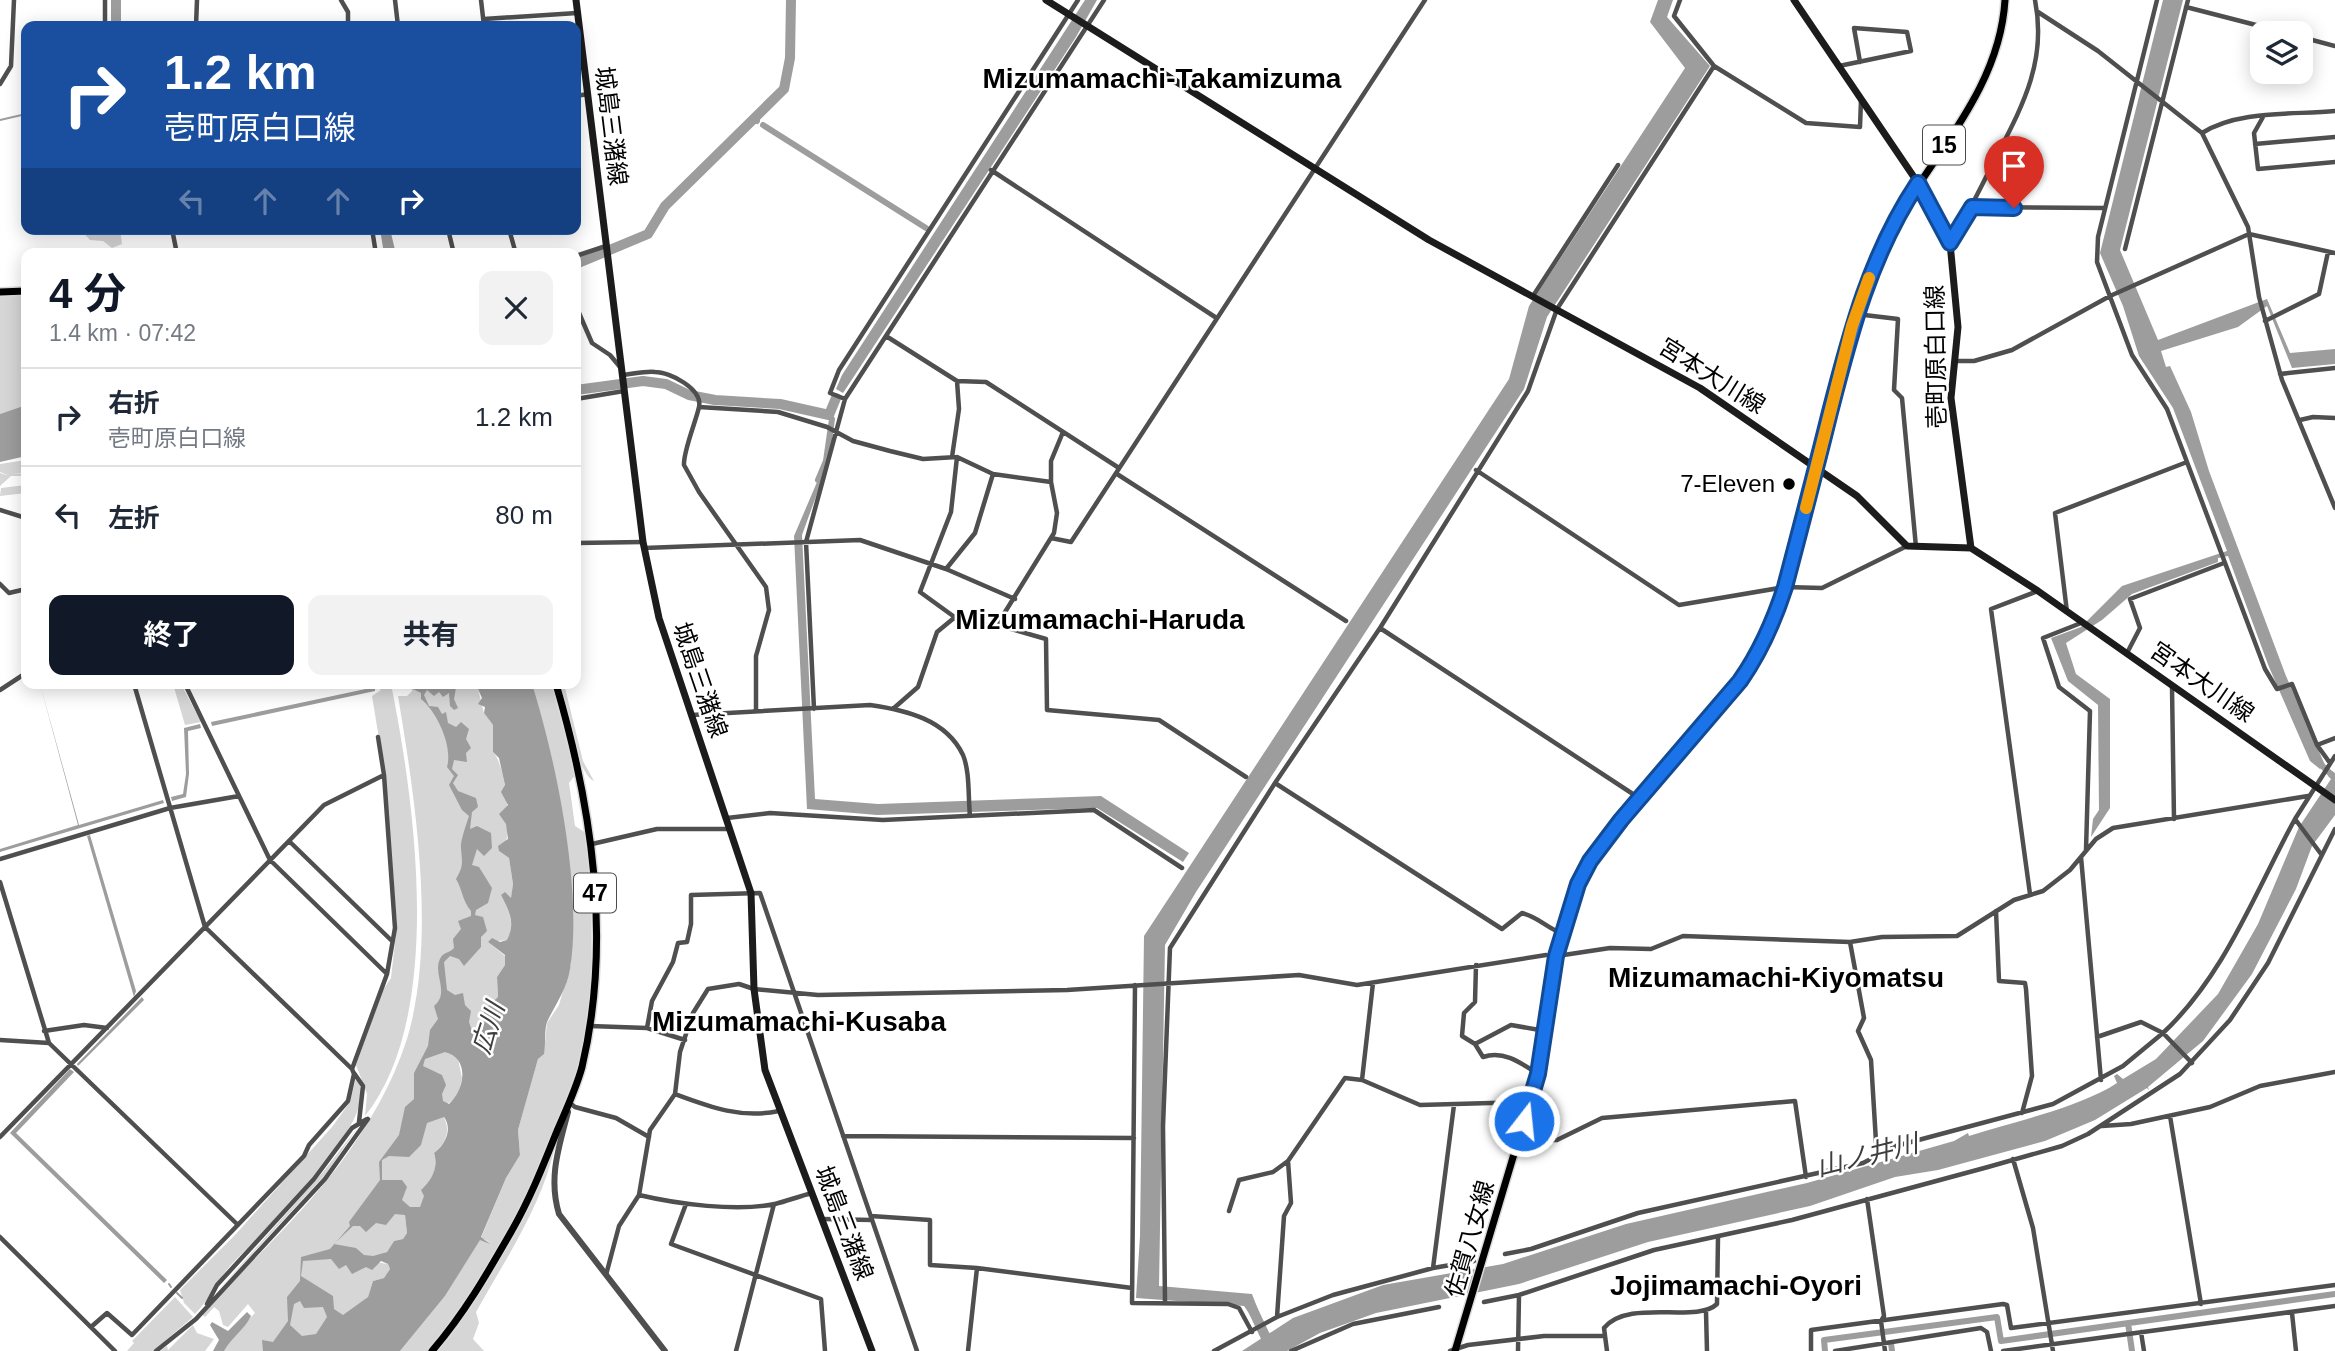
<!DOCTYPE html>
<html lang="ja">
<head>
<meta charset="utf-8">
<style>
  body { margin:0; font-family:Arial,"Noto Sans JP",sans-serif; background:#f2f2f3; color:#1f2937; height:100vh; display:flex; flex-direction:column; font-size:26px; white-space:nowrap }
  * { box-sizing:border-box; margin:0 }
  p { font-size:23px; color:#747a83 }
  .icon { flex:none; width:38px; height:38px; fill:none; stroke:currentColor; stroke-width:2; stroke-linecap:round; stroke-linejoin:round }
  .map { position:relative; flex:1; overflow:hidden }
  .side { position:absolute; left:21px; top:248px; width:560px; height:441px; display:flex; flex-direction:column; background:#fff; border-radius:14px; box-shadow:0 4px 18px #0003 }
  .side>* { flex:none }
  .hud { position:absolute; left:21px; top:21px; width:560px; height:214px; border-radius:14px; box-shadow:0 4px 18px #0003; background:#1a4fa0; color:#fff; overflow:hidden }
  .buttons { position:absolute; left:2250px; top:21px; display:grid; gap:14px }
  .buttons a { display:grid; place-items:center; width:63px; height:63px; border-radius:14px; background:#fff; box-shadow:0 4px 18px #0003; font-size:35px }
  .pin { position:absolute; display:grid; place-items:center; width:60px; height:60px; color:#fff; margin:-72px -30px; border-radius:50% 50% 50% 0; rotate:-45deg; box-shadow:0 0 7px #0007 }
  .pin .icon { rotate:45deg }
  .me { position:absolute; width:77px; margin:-38px; rotate:16deg; stroke-linejoin:round; filter:drop-shadow(0 0 5px #0008) }
  .turn { display:flex; align-items:center; gap:24px; height:147px; padding:0 28px; font-size:32px }
  .turn .icon { width:91px; height:91px; stroke-width:2.5 }
  .turn b { display:block; font-size:49px; line-height:60px }
  .lanes { display:flex; align-items:center; height:66px; padding:0 28px; background:#0003; justify-content:center; gap:35px; direction:ltr }
  .lanes .off { opacity:.35 }
  .round { display:grid; place-items:center; flex:none; width:74px; height:74px; border-radius:14px; background:#f2f2f3 }
  .headline { display:flex; align-items:center; justify-content:space-between; height:119px; padding:0 28px }
  h1 { font-size:42px; font-weight:700; line-height:52px; color:#111827 }
  .action { display:flex; gap:14px; margin-top:auto; padding:14px 28px }
  .action a { flex:1; height:80px; border-radius:14px; background:#111827; color:#fff; font-size:28px; font-weight:700; line-height:80px; text-align:center }
  .action a+a { background:#f2f2f3; color:#1f2937 }
  ul { padding:0; list-style:none }
  li { display:flex; align-items:center; gap:21px; height:98px; padding:0 28px; border-top:2px solid #e0e1e3 }
  li div { flex:1 }
  li b { display:block; font-size:26px }
  li em { font-style:normal }
  .map>svg:first-child { display:block }
  .green { fill:#d6d6d6 }
  .water { fill:#9d9d9d; fill-rule:evenodd }
  .lines { fill:none; stroke-linecap:round; stroke-linejoin:round }
  .stream { stroke:#9d9d9d; stroke-width:2 }
  .canal { stroke:#9d9d9d; stroke-width:6 }
  .river { stroke:#9d9d9d; stroke-width:10 }
  .primary-casing { stroke:#dbdbdb; stroke-width:10 }
  .minor { stroke:#4f4f4f; stroke-width:4.5 }
  .tertiary { stroke:#4f4f4f; stroke-width:6 }
  .secondary { stroke:#1c1c1c; stroke-width:7 }
  .primary { stroke:#000; stroke-width:7 }
  .route-casing { stroke:#114b97; stroke-width:18 }
  .route { stroke:#1a73e8; stroke-width:12 }
  .slow { stroke:#f59e0b; stroke-width:12 }
  .poi-dot { fill:#000; stroke:#fff; stroke-width:2.5 }
  .labels { text-anchor:middle; stroke-width:5; stroke-linejoin:round; paint-order:stroke }
  .shield { fill:#fff; stroke:#4c4c4c; stroke-width:2 }
  .shield-label { font-size:23px; font-weight:bold; fill:#000 }
  .street-label { font-size:24px; fill:#000; stroke:#fff }
  .poi-label { font-size:24px; fill:#000; stroke:#fff; text-anchor:end }
  .water-label { font-size:26px; font-style:italic; fill:#3e3e3e; stroke:#fff }
  .quarter-label { font-size:28px; font-weight:bold; fill:#000; stroke:#fff }
</style>
</head>
<body>
<div class="map">
<svg width="2335" height="1351" viewBox="0 0 2335 1351">
  <rect width="100%" height="100%" fill="#fff"/>
  <path class="green" d="M80,229H120L122,244L112,248L103,241L90,240Z
    M26,294V405L0,414V295Z
    M26,460V472L13,474L26,473V476H11L0,486V473L10,476L0,472V464Z
    M26,485V493L0,496L1,488Z
    M173,684H181L201,722L185,725Z
    M373,684H391C415,803 445,1016 365,1116L367,1094L356,1065L383,990L391,978L397,925L385,775L372,696L381,690Z
    M462,684L467,688L472,685L478,689L484,713L493,725V752C506,766 510,819 507,837C507,842 502,847 499,851L509,858L513,884L511,899L501,895C509,911 515,923 508,940L488,942L505,956V965L497,977L498,997L478,1033L454,1040L462,1078L458,1096L421,1124L441,1113C452,1127 447,1143 434,1153C440,1171 426,1191 420,1208L394,1210L405,1214L407,1233L403,1239L394,1241L387,1252L362,1260L388,1264L390,1269L384,1278L373,1281L368,1297L350,1320L321,1301L331,1320L319,1351H224L232,1336L255,1313L248,1304L228,1327L223,1325L219,1311L214,1307L205,1317L202,1314C248,1264 301,1216 342,1161C369,1124 393,1083 407,1039C437,939 415,798 398,696H407L412,691L411,687L456,688Z
    M532,684H551L576,774L569,783L575,826L586,833C591,889 594,946 589,1003C579,1117 501,1265 427,1351H400L445,1296L480,1239L490,1242L481,1238L506,1178L520,1155L518,1130L538,1059L544,1053L547,1023L559,1005L571,963V906L565,837L551,759Z
    M560,684H564L583,761L594,781C576,773 565,705 560,684Z
    M356,1078C389,1116 255,1238 230,1266C217,1281 209,1300 195,1314L184,1303L180,1290L235,1235L332,1127L350,1102Z
    M358,1127L326,1174L215,1294L323,1172Z
    M555,1146C542,1206 506,1258 476,1312L479,1323L473,1339L484,1351H435C486,1289 526,1220 555,1146Z
    M175,1297L193,1317L153,1351H127L134,1343L132,1341Z
    M193,1325L197,1333L214,1339L205,1351H160L167,1346L168,1350Z"/>
  <path class="water" d="M111,0H121V26H111Z
    M1085,0H1097L1076,37L849,384L843,393L836,389L842,375Z
    M1658,0H1673L1667,17L1710,66L1547,317L1524,389L1196,892L1165,945L1159,1286L1252,1294L1260,1315L1253,1319L1244,1306L1136,1298L1140,1236L1144,936L1509,379L1529,306L1685,68L1650,22Z
    M2163,0H2183L2120,250L2158,340L2267,299L2290,353L2335,349V364L2292,368L2267,306L2238,327L2161,351L2166,367L2170,366L2191,412L2209,471L2286,676L2325,765L2320,769L2310,761L2269,667L2228,556L2218,558V562L2132,594L2102,620L2066,643L2076,674L2110,699V808L2091,837L2093,819L2099,810L2098,705L2068,681L2051,638L2081,627L2122,586L2227,551L2173,408L2139,356L2123,306L2100,253Z
    M380,229H390L396,254H384Z
    M26,405V456L0,462V414Z
    M820,475L822,480L802,535L815,799L878,804L1101,796L1189,853L1183,862L1097,808L877,815L807,809L794,536Z
    M40,684L79,825L163,800L164,803L0,852V849L78,825Z
    M403,684H461L456,688L454,699L458,708L454,710L450,706L449,693L443,697L439,692L434,696L427,690L424,695L429,706L438,707L442,714L446,712L448,723L456,727L461,722L469,729L466,739L471,748L466,753L467,762L454,760L452,769L458,775L453,783L458,791L476,798L478,807L472,812L470,829L477,826L491,833L492,848L484,856L477,849L472,865L479,867L492,888L488,903L476,910L475,915L483,917L487,931L481,937V947L464,966L459,959L450,956L444,962L447,990L455,995L463,993L465,1005L471,1011L469,1022L472,1031L479,1033L483,1029L484,1010L498,997L497,977L505,965V955L488,942L492,938L500,942L507,940C516,923 509,911 501,895L505,892L511,898L513,884L509,858L499,851L498,846L508,839L506,824L499,814L508,805L501,792L505,785L499,758L493,752V725L484,713L485,707L478,704L482,698L478,689L472,685L467,688L462,684H532C556,760 583,890 570,969C567,989 555,1005 547,1022C544,1031 546,1044 544,1054L538,1059L518,1130L520,1155L506,1178L481,1237L490,1244L480,1240L445,1296L400,1351H263L262,1340L273,1342L288,1321L287,1297L300,1281L301,1257L330,1249L350,1226L349,1222L380,1180L379,1162L399,1135L405,1107L414,1099V1073L428,1046L430,1030L438,1019L434,1006C451,992 431,973 441,957C444,952 450,953 454,948L453,939L461,929L458,921L471,916V911C462,900 463,891 456,879C464,866 462,862 461,848C460,842 467,822 469,816L462,810L449,785L454,776L447,767C453,746 437,712 421,699V693ZM445,1052C470,1058 465,1090 449,1104L443,1101L442,1094L446,1085L442,1075L423,1066L425,1059ZM444,1117C453,1129 445,1145 434,1153C439,1168 431,1181 421,1190L424,1196L420,1207H410L402,1200L407,1187L402,1180H382V1160L389,1156L409,1157L421,1145L427,1123ZM395,1214L405,1215L407,1233L403,1239L394,1241L387,1252L373,1256L364,1255L356,1248L334,1244L353,1226H360L366,1232L376,1223L386,1225ZM331,1259L339,1269L346,1265L352,1274L366,1267L372,1270L381,1261L388,1264L390,1269L384,1278L373,1281L368,1297L343,1315L334,1309L333,1296L301,1276L303,1261ZM300,1301L304,1308L323,1307L327,1317L316,1334L302,1336L290,1325L294,1304Z
    M375,687V691L212,726L211,722Z
    M200,724L201,728L188,731L189,774L186,797L172,801L171,797L183,794L186,774L184,728Z
    M2332,771L2335,773V815L2312,846L2296,889L2252,974L2203,1041L2148,1087L2149,1090L2147,1088L2095,1120L2045,1141L1938,1170L1895,1177L1810,1206L1648,1242L1519,1284L1376,1313L1320,1333L1287,1351H1242L1293,1318L1383,1285L1503,1264L1626,1224L1807,1183L1954,1141L1968,1133L1969,1136C2017,1121 2065,1111 2109,1088L2117,1083L2114,1076L2117,1074L2123,1079L2156,1059L2218,994L2258,924L2299,827L2331,779L2328,776Z
    M90,835L136,991L134,997L87,836Z
    M142,997L144,1000L78,1066L77,1064Z
    M70,1069L74,1072L16,1133L167,1280L164,1283L10,1133Z
    M247,1312L251,1316C244,1330 232,1337 224,1351H213L219,1340L210,1325L212,1322L228,1331Z"/>
  <g class="lines">
    <path class="stream" d="M0,120L26,114
      M169,1284L171,1287
      M177,1293L182,1298"/>
    <path class="canal" d="M753,119L757,121
      M763,125L926,228
      M818,480L826,461L832,419L829,415
      M2317,761L2335,778
      M2128,1323L2132,1351
      M1891,1343L1892,1351
      M1825,1351L1824,1340L1997,1317L2001,1341L2335,1294"/>
    <path class="river" d="M576,264L648,234L665,206L784,89L790,58L791,0
      M576,390L643,381L666,384L689,395L715,400L780,404L829,415L836,398
      M1251,1306L1269,1344"/>
    <g class="primary-casing">
      <path id="primary" d="M0,292L26,291
        M432,1351C464,1314 487,1274 511,1232C530,1199 543,1166 557,1131C566,1110 576,1089 582,1067C612,940 592,807 556,684
        M1455,1351L1538,1074L1556,956L1578,884L1590,861L1621,820L1757,656L1775,618L1785,587C1801,525 1817,463 1833,401C1845,353 1856,304 1876,259C1915,170 1999,101 2005,0"/>
    </g>
    <path class="minor" d="M341,0L348,12V26
      M395,0L398,26
      M481,0L484,26
      M1680,0L1674,16L1714,66L1806,123L1860,127L1861,100
      M2157,0L2098,237L2097,262L2132,355L2167,409L2265,669L2277,689L2292,684L2317,745L2330,763
      M2186,7L2287,33
      M2038,12L2098,51L2202,133L2248,227L2259,297L2282,380L2335,508
      M484,19L577,13
      M105,26V0
      M196,26L197,0
      M2301,37L2335,46
      M1839,66L1911,51L1907,32L1854,28L1860,62
      M0,84L11,66L14,0
      M576,96L588,94
      M2263,117L2254,133L2258,169L2335,162
      M2202,133C2238,110 2292,115 2335,111
      M2255,144L2335,137
      M991,170L1215,317
      M1972,207L2105,208
      M172,229L177,254
      M372,229L376,254
      M448,229L454,254
      M509,229L516,254
      M1950,243C1966,218 1978,193 1991,167C2019,112 2048,65 2035,0
      M2125,249L2188,0
      M576,256L606,246
      M1533,296L1618,165
      M576,306L592,343L610,355L620,367
      M1856,314L1898,319L1894,390L1902,398L1916,547
      M2265,321L2319,294L2328,252
      M886,336L957,381L986,382L1119,468
      M1957,361H1974L2012,350L2110,296L2249,234L2335,253
      M2280,374L2335,368
      M622,375C633,374 645,371 655,372C670,372 703,389 699,407C696,421 683,452 684,465L699,492L766,587L769,610L756,656V711
      M576,399L624,391
      M845,399L830,393L839,370L1078,0
      M699,407L778,412L827,427L853,441L890,451L923,459L957,457L993,474L1051,482L1057,513L1054,533L997,625
      M2300,420L2313,417L2335,418
      M952,457L959,409L957,381
      M957,457L951,512L920,592L960,621L972,625H997L1046,639L1047,710L1159,720L1246,777
      M1476,470L1679,605L1785,587L1822,588L1907,546
      M1117,474L1346,621
      M1051,482V461L1063,432
      M0,510L26,518
      M1051,538L1071,542L1425,0
      M576,543L643,542
      M644,548L860,540L946,569L1015,599
      M946,569L975,533L993,474
      M0,584L9,593L26,589
      M2067,612L2055,513L2187,462
      M2081,623L2043,638L2059,687L2090,711L2086,850
      M1380,628L1639,798
      M2127,653L2140,628L2130,599L2224,563
      M134,684L205,927L352,1069
      M185,684L270,860L386,973
      M2172,687L2174,819
      M0,690L26,673
      M894,708L918,687L937,632L954,618
      M814,709L806,542L845,399L1104,0
      M692,715L870,705C905,710 946,719 963,755C970,772 968,797 970,816
      M2317,745L2335,738
      M1275,783L1502,929L1522,913C1538,917 1546,927 1561,933
      M727,818L770,813L883,820L1094,810L1182,868
      M289,841L392,941
      M592,844L657,829H729
      M2321,854L2295,819L2335,756
      M2081,857L2101,1080
      M0,859L170,808L239,796
      M0,882L49,1043L238,1225
      M2030,894L1991,609L2038,591
      M1996,911L1999,981L2025,983L2026,989L2032,1076L2022,1113
      M1850,942L1864,1018L1858,1031L1871,1060L1877,1158
      M1557,956L1610,948L1651,949L1683,936L1850,942L1882,937L1957,936L2014,900L2043,891L2070,870L2096,839L2113,828L2308,796
      M1476,965L1475,1002L1464,1013L1462,1036L1475,1044L1483,1057C1504,1050 1521,1063 1538,1074
      M1135,985L1132,1303L1228,1304L1239,1308L1252,1332
      M590,1026L647,1028L685,1040
      M647,1028L652,1001L673,962L678,943L687,942L691,924V895L760,893L917,1351
      M44,1031L84,1025L107,1028
      M2097,1037L2141,1022L2163,1033C2225,975 2255,892 2295,819
      M0,1040L49,1043
      M1475,1044L1511,1025L1545,1031
      M354,1073L363,1086L359,1122
      M1362,1080L1373,983
      M675,1094C710,1107 741,1119 779,1111
      M570,1103L575,1107L616,1118L649,1137
      M2170,1116L2201,1304
      M2102,1126L2131,1124L2210,1107L2260,1086L2335,1072
      M843,1136L1134,1138
      M0,1137L324,805L384,775L378,737
      M1519,1141L1557,1140L1602,1118L1795,1101L1806,1177
      M2013,1159L2033,1228L2053,1351
      M639,1195C677,1204 737,1212 775,1204C787,1201 800,1196 812,1193
      M1867,1199L1884,1316L1881,1321L1885,1351
      M686,1204L671,1244L821,1299L825,1351
      M1229,1211L1239,1180L1273,1172L1288,1161L1345,1078L1362,1080L1420,1105L1529,1102
      M871,1216L930,1220V1265L977,1268L1132,1288
      M822,1219L872,1220
      M0,1237L115,1351
      M1505,1254L1531,1249L1638,1213L1863,1163L1896,1146L2053,1104L2123,1066L2163,1033L2192,1063
      M1433,1268L1454,1105
      M606,1275L619,1226L639,1195L650,1130L675,1094L680,1052L693,1013L708,989L739,984L754,989L818,995L1067,990L1299,975L1357,985L1546,955
      M1165,1302L1163,1126L1170,948L1275,783L1380,628L1528,391L1557,309L1714,66
      M1484,1302L1519,1295L1654,1250L1792,1220L1988,1167L2062,1146L2088,1134L2180,1074L2230,1020L2268,963L2335,829
      M207,1304L217,1285L314,1179L352,1128L367,1119
      M1706,1312L1707,1351
      M2292,1313L2296,1351
      M1277,1317L1284,1216L1291,1203L1288,1161
      M91,1327L107,1313L132,1335L304,1156L309,1145L348,1101L354,1074L352,1069L387,974L395,928L384,775
      M2141,1332L2144,1351
      M156,1351L196,1319L325,1179L368,1119
      M736,1351L774,1204
      M968,1351L977,1268
      M1214,1351L1277,1317L1333,1295L1433,1268L1474,1261
      M1291,1351L1353,1324L1439,1307
      M1450,1351L1468,1345L1544,1336H1604
      M1518,1351L1519,1295
      M1607,1351L1604,1328C1629,1298 1696,1324 1717,1304L1718,1237
      M1811,1351V1330L2003,1304L2007,1305L2011,1328L2335,1285
      M1835,1351L1981,1328L1987,1332L1991,1351
      M2003,1351L2335,1306"/>
    <path class="tertiary" d="M568,1112C559,1147 548,1178 559,1214L665,1351"/>
    <path class="secondary" d="M576,0L643,542L659,618L751,893L754,989L765,1070L872,1351
      M1046,0L1429,240L1700,388L1857,496L1907,546L1971,548L2038,591L2335,800
      M1794,0L1918,183L1950,243L1958,327L1951,398L1971,548"/>
    <use href="#primary" class="primary"/>
  </g>
  <g class="lines">
    <g class="route-casing">
      <path id="route" d="M1524,1121L1538,1074L1556,956L1578,884L1590,861L1621,820L1740,681C1761,651 1774,621 1785,587C1800,530 1815,473 1829,416C1850,334 1870,255 1918,183L1950,243L1972,207L2014,208"/>
    </g>
    <use href="#route" class="route"/>
    <path class="slow" d="M1806,508L1852,326L1869,278"/>
  </g>
  <circle class="poi-dot" cx="1789" cy="484" r="7"/>
  <g class="labels">
    <g class="shield">
      <rect x="1923" y="125.5" width="42" height="39" rx="5"/>
      <rect x="574" y="873.5" width="42" height="39" rx="5"/>
    </g>
    <g class="shield-label">
      <text x="1944" y="153">15</text>
      <text x="595" y="901">47</text>
    </g>
    <g class="street-label">
      <text transform="translate(611 126) rotate(83)" y="8">城島三潴線</text>
      <text transform="translate(1936 357) rotate(-91)" y="8">壱町原白口線</text>
      <text transform="translate(1712 376) rotate(32)" y="8">宮本大川線</text>
      <text transform="translate(700 680) rotate(71)" y="8">城島三潴線</text>
      <text transform="translate(2202 682) rotate(35)" y="8">宮本大川線</text>
      <text transform="translate(844 1223) rotate(69)" y="8">城島三潴線</text>
      <text transform="translate(1470 1239) rotate(-74)" y="8">佐賀八女線</text>
    </g>
    <g class="poi-label">
      <text x="1775" y="492">7-Eleven</text>
    </g>
    <g class="water-label">
      <text transform="translate(488 1028) rotate(-72)" y="9">広川</text>
      <text transform="translate(1867 1155) rotate(-14)" y="9">山ノ井川</text>
    </g>
    <g class="quarter-label">
      <text x="1162" y="88">Mizumamachi-Takamizuma</text>
      <text x="1100" y="629">Mizumamachi-Haruda</text>
      <text x="1776" y="987">Mizumamachi-Kiyomatsu</text>
      <text x="799" y="1031">Mizumamachi-Kusaba</text>
      <text x="1736" y="1295">Jojimamachi-Oyori</text>
    </g>
  </g>
</svg>
<div class="buttons">
<a><svg class="icon" aria-label="layers" viewBox="0 0 24 24"><path d="M12 4l9 5-9 5-9-5zM3 14l9 5 9-5"/></svg></a>
</div>
<div class="pin" style="left:2014px;top:208px;background:#d93025"><svg class="icon" aria-label="arrive" viewBox="0 0 24 24"><path d="M6 21V4h12l-3 4 3 4H6"/></svg></div>
<svg class="me" style="left:1524px;top:1121px" viewBox="-20 -20 40 40"><circle r="17" fill="#1a73e8" stroke="#fff" stroke-width="3"/><path d="M0-11L8 9 0 5-8 9z" fill="#fff"/></svg>
<div class="hud">
<div class="turn"><svg class="icon" aria-label="right" viewBox="0 0 24 24"><path d="M7 20v-9h11M14 6l5 5-5 5"/></svg><div><b>1.2 km</b>壱町原白口線</div></div>
<div class="lanes"><svg class="icon off" aria-label="left" viewBox="0 0 24 24"><path d="M17 20v-9H6M10 6l-5 5 5 5"/></svg><svg class="icon off" aria-label="ahead" viewBox="0 0 24 24"><path d="M12 20V5M6 11l6-6 6 6"/></svg><svg class="icon off" aria-label="ahead" viewBox="0 0 24 24"><path d="M12 20V5M6 11l6-6 6 6"/></svg><svg class="icon" aria-label="right" viewBox="0 0 24 24"><path d="M7 20v-9h11M14 6l5 5-5 5"/></svg></div>
</div>
<section class="side">
<div class="headline"><div><h1>4 分</h1><p>1.4 km · 07:42</p></div><a class="round"><svg class="icon" aria-label="close" viewBox="0 0 24 24"><path d="M6 6l12 12M18 6L6 18"/></svg></a></div>
<ul>
<li><svg class="icon" aria-label="right" viewBox="0 0 24 24"><path d="M7 20v-9h11M14 6l5 5-5 5"/></svg><div><b>右折</b><p>壱町原白口線</p></div><em>1.2 km</em></li>
<li><svg class="icon" aria-label="left" viewBox="0 0 24 24"><path d="M17 20v-9H6M10 6l-5 5 5 5"/></svg><div><b>左折</b></div><em>80 m</em></li>
</ul>
<div class="action"><a>終了</a><a>共有</a></div>
</section>
</div>
</body>
</html>
